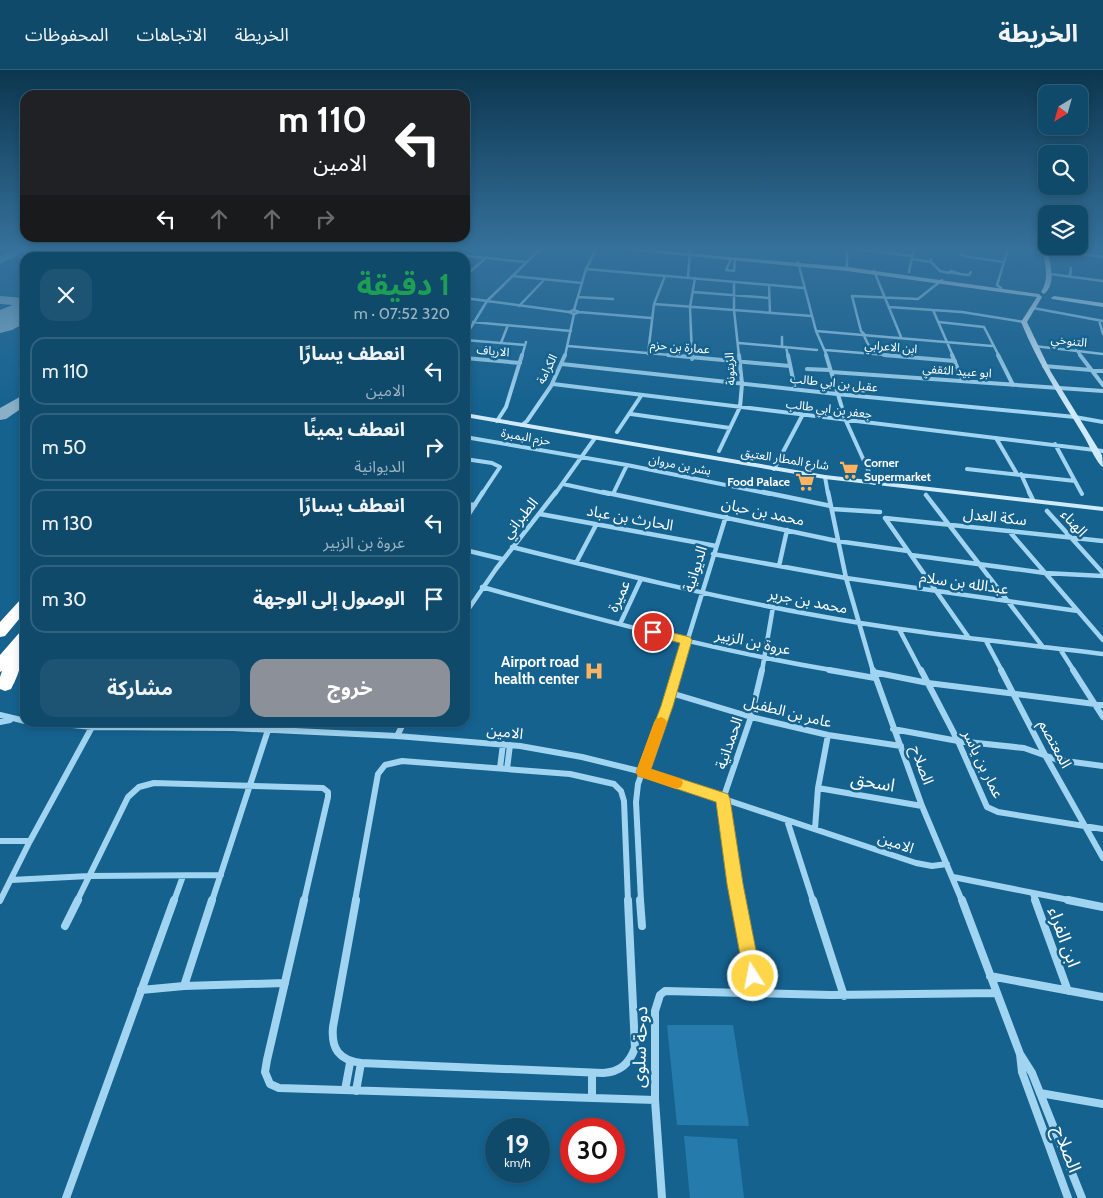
<!DOCTYPE html>
<html lang="ar">
<head>
<meta charset="utf-8">
<style>
  body { margin:0; font-family:Cabin,"Noto Sans Arabic",sans-serif; background:#1e5473; color:#f1f3f6; direction:rtl; height:100vh; display:flex; flex-direction:column; font-size:19px; white-space:nowrap }
  * { box-sizing:border-box; margin:0 }
  p { font-size:16px; color:#9cb3c1 }
  .icon { flex:none; width:28px; height:28px; fill:none; stroke:currentColor; stroke-width:2; stroke-linecap:round; stroke-linejoin:round }
  .map { position:relative; flex:1; overflow:hidden; direction:ltr }
  .panel { position:absolute; left:20px; top:182px; width:450px; height:475px; display:flex; flex-direction:column; background:#104a6b; border-radius:15px; box-shadow:0 2px 8px #0003,0 0 0 1px #30627e; direction:rtl }
  .panel>* { flex:none }
  .guide { position:absolute; left:20px; top:20px; width:450px; height:152px; border-radius:15px; box-shadow:0 2px 8px #0003,0 0 0 1px #30627e; direction:rtl; background:#202124; color:#fff; overflow:hidden }
  .needle { width:32px; rotate:217deg }
  .tools { position:absolute; left:1038px; top:15px; display:grid; gap:10px }
  .tools a { display:grid; place-items:center; width:50px; height:50px; border-radius:10px; background:#104a6b; box-shadow:0 2px 8px #0003,0 0 0 1px #30627e; font-size:25px }
  .speed { position:absolute; left:485px; top:1048px; display:flex; gap:10px; font-size:25px; font-weight:700; text-align:center }
  .speed>* { display:grid; place-content:center; width:65px; height:65px; border-radius:50%; background:#104a6b; box-shadow:0 2px 8px #0003,0 0 0 1px #30627e; line-height:1 }
  .speed small { font-size:12px; font-weight:400 }
  .speed .limit { border:8px solid #d22; background:#fff; color:#111 }
  .pin { position:absolute; display:grid; place-items:center; width:42px; height:42px; color:#fff; margin:-21px; border:2px solid #fff; border-radius:50%; box-shadow:0 1px 5px #0007 }
  .me { position:absolute; width:55px; margin:-28px; rotate:349deg; stroke-linejoin:round; filter:drop-shadow(0 0 4px #0008) }
  .turn { display:flex; align-items:center; gap:18px; height:105px; padding:0 20px; font-size:22px }
  .turn .icon { width:65px; height:65px; stroke-width:2.5 }
  .turn b { display:block; font-size:35px; line-height:42px }
  .lanes { display:flex; align-items:center; height:48px; padding:0 20px; background:#0003; justify-content:center; gap:25px; direction:ltr }
  .lanes .off { opacity:.35 }
  .round { display:grid; place-items:center; flex:none; width:52px; height:52px; border-radius:15px; background:#1e5473 }
  .headline { display:flex; align-items:center; justify-content:space-between; height:85px; padding:0 20px }
  h1 { font-size:30px; font-weight:700; line-height:38px; color:#1e9e55 }
  .primary-button { display:flex; gap:10px; margin-top:auto; padding:10px 20px }
  .primary-button a { flex:1; height:58px; border-radius:15px; background:#8c9099; color:#fff; font-size:20px; font-weight:700; line-height:58px; text-align:center }
  .primary-button a+a { background:#1e5473; color:#f1f3f6 }
  ul { padding:0; list-style:none }
  li { display:flex; align-items:center; gap:15px; height:68px; margin:0 10px 8px; padding:0 10px; border:2px solid #30627e; border-radius:15px }
  li div { flex:1 }
  li b { display:block; font-size:19px }
  li em { font-style:normal }
  header { display:flex; align-items:center; gap:30px; box-sizing:border-box; height:70px; padding:0 25px; background:#104a6b; border-bottom:1px solid #30627e }
  header strong { font-size:24px }
  nav { display:flex; gap:28px; margin-inline-start:auto; font-size:18px }
  .map>svg:first-child { display:block }
  .green { fill:#257cac }
  .lines { fill:none; stroke-linecap:round; stroke-linejoin:round }
  .taxiway { fill:#8ab0c7; fill-rule:evenodd }
  .runway { fill:#8ab0c7; fill-rule:evenodd }
  .street-far4 { stroke:#a1d4f0; stroke-width:2.5 }
  .street-far3 { stroke:#a1d4f0; stroke-width:4 }
  .street-far2 { stroke:#a1d4f0; stroke-width:4.5 }
  .street-far1 { stroke:#a1d4f0; stroke-width:6 }
  .street { stroke:#a1d4f0; stroke-width:8 }
  .secondary { fill:#cfebfb; fill-rule:evenodd }
  .highway { fill:#fff; fill-rule:evenodd }
  .route { fill:#ffd54a; stroke:#a68a30 }
  .slow { fill:#f59e0b }
  .labels { text-anchor:middle; stroke-width:5; stroke-linejoin:round; paint-order:stroke }
  .far-street-label { font-size:12px; fill:#fff; stroke:#15628f }
  .far-poi-label { font-size:12px; font-weight:bold; fill:#fff; stroke:#15628f; text-anchor:start }
  .street-label { font-size:15px; fill:#fff; stroke:#15628f }
  .poi-label { font-size:15px; font-weight:bold; fill:#fff; stroke:#15628f; text-anchor:end }
  .near-street-label { font-size:18px; fill:#fff; stroke:#15628f }
</style>
</head>
<body>
<header>
<strong>الخريطة</strong>
<nav><a>الخريطة</a><a>الاتجاهات</a><a>المحفوظات</a></nav>
</header>
<div class="map">
<svg width="1103" height="1128" viewBox="0 0 1103 1128">
  <rect width="100%" height="100%" fill="#15628f"/>
  <path class="green" d="M667,955H733L749,1056L677,1055Z
    M684,1066L737,1069L744,1128H690Z"/>
  <g class="lines">
    <path class="taxiway" d="M14,179H30L0,194V186Z
      M255,179H269L258,188H244Z
      M0,226L25,228V236L0,234Z
      M25,324V336L6,349L0,350V338Z"/>
    <path class="runway" d="M121,179H156L148,188H113Z
      M25,230V253L12,260L0,263V240Z"/>
    <path class="street-far4" d="M403,179L525,192
      M847,179V199
      M856,179L912,186
      M963,179L961,184L963,186L1004,192
      M1046,179L1103,187
      M731,189L726,200L734,201L735,189
      M912,189L931,192
      M931,189V192L940,201L949,203
      M798,192L816,261L827,286
      M586,199L804,218
      M874,201L901,267
      M951,201L960,204L949,202Z
      M909,202L914,179
      M959,204L969,205L971,202
      M1050,204L1103,211
      M465,206L487,187
      M512,206L582,213
      M1070,206L1071,198
      M688,207L690,179
      M734,212V240L739,286
      M769,215L770,243
      M1001,218L997,215L1008,179
      M693,222L769,228
      M578,227L613,229
      M465,228L569,242
      M654,234L812,246
      M519,236L545,209
      M889,237L962,242L1024,252
      M1033,238L1103,251
      M574,240L586,199L596,179
      M574,240L579,242L574,244L569,242Z
      M933,240L953,286
      M579,242L651,248
      M1099,250L1103,264
      M473,252L571,261
      M939,252L984,257L999,286
      M816,261L992,276
      M863,264L873,284
      M864,264L861,261L852,226L918,229L942,210
      M465,267L487,231L540,179
      M782,267V277
      M465,270L525,275
      M501,273L508,255
      M739,273L817,280
      M568,276L681,286
      M1034,276L1103,284
      M786,277L788,286
      M825,280L899,286
      M1076,280L1081,286
      M648,284L654,234L665,206
      M522,286L526,272
      M565,286L574,244
      M692,286L690,237L695,208"/>
    <path class="street-far3" d="M668,285L790,296
      M692,285V289
      M788,285L795,319
      M826,285L846,351L874,413
      M884,285L955,291
      M952,285L963,311
      M998,285L1013,315
      M1080,285L1103,315
      M465,288L520,293
      M562,294L837,324L1075,347L1103,352
      M1044,296L1103,301
      M807,299L830,300
      M831,302L1103,321
      M553,314L1103,381
      M631,344L730,358
      M497,351L506,337L522,285
      M522,355L527,351L551,316L565,285
      M617,362L641,326
      M465,367L627,395L770,424
      M996,368L1017,404
      M1055,374L1082,424
      M719,381L740,337L742,314L739,285
      M465,389L492,393L500,397L482,424
      M774,399L802,346
      M967,399L1075,411
      M1021,404L1030,424
      M825,407L828,424
      M563,414L609,424
      M555,424L595,368
      M613,424L627,395"/>
    <path class="street-far2" d="M603,422L837,471L908,481
      M763,422L831,436
      M828,422L846,508L873,601
      M1029,422L1033,430
      M926,425L1043,577
      M465,434L475,435
      M832,439L880,442
      M1047,441L1103,503
      M540,444L716,476
      M885,448L1103,471
      M885,448L969,568
      M465,450L483,422
      M1009,461L1103,570
      M512,477C612,502 713,527 814,545C910,563 1007,572 1103,584
      M465,480L502,489
      M713,484L846,508L1078,541
      M911,485L1045,503L1103,506
      M576,493L596,455
      M779,496L787,460
      M482,517C599,550 717,581 837,601
      M465,544L496,499L556,422
      M620,554L641,509
      M899,559L921,601
      M986,571L1002,601
      M1060,579L1074,601
      M17,599L25,589
      M678,601L726,446
      M762,601L773,537"/>
    <path class="street-far1" d="M829,600L875,608
      M873,600L922,736L962,831
      M921,600L958,671L987,737L998,742L1103,759
      M1001,600L1045,685L1103,788
      M1073,600L1103,647
      M873,602L928,613L1103,635
      M671,623L751,647L828,665L901,676
      M0,645L25,651
      M0,652L10,650
      M43,652L92,657L233,658L397,666L520,676L582,687L643,702L916,793L932,796L947,794
      M893,659L958,671L1024,678L1058,690L1103,696
      M397,666L404,652
      M500,698L503,674
      M507,699L510,675
      M818,718L922,736
      M787,750L813,831
      M815,759L818,718L828,665
      M0,771H30
      M953,807L1074,831
      M11,810L89,806L221,805
      M1033,824L1036,831
      M0,831L30,771L92,657
      M77,831L128,727L139,717L154,713L323,718L328,722V727L304,831
      M174,831L183,806
      M212,831L268,660
      M355,831L378,704L385,695L402,691L570,704L614,714L621,721L624,731L628,831
      M641,831L636,732L638,714L678,600
      M738,831L723,729L751,647L762,600"/>
    <path class="street" d="M304,830L267,990L265,1002L270,1014L279,1018L655,1030
      M356,830L333,957C331,979 339,990 361,993L603,1003C620,1002 629,994 635,978L628,830
      M640,830L642,856
      M738,830L756,925
      M813,830L844,926
      M962,830L1020,984L1032,1003L1082,1128
      M1035,830L1068,921
      M1068,830L1103,837
      M65,856L78,830
      M990,906L1103,927
      M184,916L212,830
      M141,920L184,916L285,913
      M1020,984L1022,1002L1068,1128
      M592,1003V1028
      M345,1020L350,993
      M356,1021L361,993
      M1040,1023L1103,1034
      M66,1128L174,830
      M662,1128L655,1030V941L660,925L665,921L831,925L996,923"/>
    <path class="secondary" d="M615,179H638L847,197L1039,224L1042,227L1027,252L1051,302L1102,385L1103,397C1097,394 1089,375 1085,368C1062,330 1038,294 1021,252L1037,227L847,201Z
      M1042,179H1047C1050,193 1057,213 1044,224L1041,222C1050,208 1045,194 1042,179Z
      M1054,226L1103,233V237L1052,229L1051,228Z
      M465,343L825,405L1103,437V441L825,409L465,347Z"/>
    <path class="highway" d="M373,179H380L373,188H366Z
      M398,180L405,182L395,188H385Z
      M25,528V542L5,566L0,567V552L20,530Z
      M25,561C25,581 21,601 11,619L5,621L0,619V607L2,601L0,602V585L20,562Z"/>
  </g>
  <linearGradient id="sky" x2="0" y2="1"><stop stop-color="#0c364f"/><stop offset="0.53" stop-color="#35719b"/><stop offset="1" stop-color="#35719b" stop-opacity="0"/></linearGradient>
  <rect width="1103" height="337" fill="url(#sky)"/>
  <path class="route" d="M653,558L690,567L692,570L673,636L651,699L728,724L730,729L743,814L761,906L759,912L753,915L747,912L744,906L727,814L716,732L638,706L636,702L661,636L680,573L649,565L647,562Z"/>
  <path class="slow" d="M661,647L665,649L667,652L651,699L681,709L683,713L681,717L676,719L638,706L636,702L654,652L656,649Z"/>
  <defs>
    <g id="supermarket-bare" transform="scale(1.5)"><path d="M-6-5.5h2.5l.6 2H6L4.5 2H-2.5L-4.4-4H-6ZM-1.5 3.2a1.3 1.3 0 1 0 .1 0ZM3 3.2a1.3 1.3 0 1 0 .1 0Z" fill="#ffb361" stroke="#15628f" stroke-width="2.5" paint-order="stroke"/></g>
    <g id="hospital-bare" transform="scale(1.5)"><path d="M-5-5h3v3.5h4V-5h3V5h-3V1.5h-4V5h-3Z" fill="#ffb361" stroke="#15628f" stroke-width="2.5" paint-order="stroke"/></g>
  </defs>
  <g fill-rule="evenodd">
    <use href="#supermarket-bare" x="849" y="400"/>
    <use href="#supermarket-bare" x="805" y="412"/>
    <use href="#hospital-bare" x="594" y="601"/>
  </g>
  <g class="labels">
    <g class="far-street-label">
      <text transform="translate(1069 271) rotate(6)" y="4">التنوخي</text>
      <text transform="translate(680 277) rotate(5)" y="4">عمارة بن حزم</text>
      <text transform="translate(891 277) rotate(5)" y="4">ابن الاعرابي</text>
      <text transform="translate(493 281) rotate(5)" y="4">الارياف</text>
      <text transform="translate(547 299) rotate(-64)" y="4">الكرامة</text>
      <text transform="translate(730 299) rotate(-93)" y="4">الزيتونة</text>
      <text transform="translate(957 301) rotate(4)" y="4">ابو عبيد الثقفي</text>
      <text transform="translate(834 313) rotate(6)" y="4">عقيل بن ابي طالب</text>
      <text transform="translate(829 339) rotate(7)" y="4">جعفر بن ابي طالب</text>
      <text transform="translate(526 367) rotate(10)" y="4">حزم البمبرة</text>
      <text transform="translate(785 389) rotate(9)" y="4">شارع المطار العتيق</text>
      <text transform="translate(680 395) rotate(11)" y="4">بشر بن مروان</text>
    </g>
    <g class="far-poi-label">
      <text x="864" y="397">Corner<tspan x="864" dy="14">Supermarket</tspan></text>
      <text x="790" y="416" text-anchor="end">Food Palace</text>
    </g>
    <g class="street-label">
      <text transform="translate(763 442) rotate(12)" y="5">محمد بن حبان</text>
      <text transform="translate(995 447) rotate(6)" y="5">سكة العدل</text>
      <text transform="translate(520 448) rotate(-51)" y="5">الطبراني</text>
      <text transform="translate(630 448) rotate(10)" y="5">الحارث بن عباد</text>
      <text transform="translate(1074 453) rotate(48)" y="5">الهناء</text>
      <text transform="translate(695 499) rotate(-72)" y="5">الديوانية</text>
      <text transform="translate(964 513) rotate(8)" y="5">عبدالله بن سلام</text>
      <text transform="translate(619 526) rotate(-65)" y="5">عميرة</text>
      <text transform="translate(808 531) rotate(11)" y="5">محمد بن جرير</text>
      <text transform="translate(753 572) rotate(12)" y="5">عروة بن الزبير</text>
      <text transform="translate(788 642) rotate(14)" y="5">عامر بن الطفيل</text>
      <text transform="translate(505 662) rotate(7)" y="5">الامين</text>
      <text transform="translate(729 673) rotate(-71)" y="5">الحمدانية</text>
      <text transform="translate(1055 674) rotate(62)" y="5">المعتصم</text>
      <text transform="translate(983 694) rotate(64)" y="5">عمار بن ياسر</text>
      <text transform="translate(922 695) rotate(70)" y="5">الصلاح</text>
      <text transform="translate(896 773) rotate(19)" y="5">الامين</text>
    </g>
    <g class="poi-label">
      <text x="579" y="597">Airport road<tspan x="579" dy="17">health center</tspan></text>
    </g>
    <g class="near-street-label">
      <text transform="translate(873 712) rotate(10)" y="6">اسحق</text>
      <text transform="translate(1064 867) rotate(70)" y="6">ابن الفراء</text>
      <text transform="translate(640 977) rotate(-88)" y="6">دوحة سلوى</text>
      <text transform="translate(1067 1079) rotate(69)" y="6">الصلاح</text>
    </g>
  </g>
</svg>
<div class="tools">
<a><svg class="needle" viewBox="-14 -14 28 28"><path d="M0-13l5 13h-10z" fill="#e53935"/><path d="M0 13l5-13h-10z" fill="#9cb3c1"/></svg></a>
<a><svg class="icon" aria-label="search" viewBox="0 0 24 24"><circle cx="10" cy="10" r="6"/><path d="M15 15l6 6"/></svg></a>
<a><svg class="icon" aria-label="layers" viewBox="0 0 24 24"><path d="M12 4l9 5-9 5-9-5zM3 14l9 5 9-5"/></svg></a>
</div>
<div class="speed"><div>19<small>km/h</small></div><div class="limit">30</div></div>
<div class="pin" style="left:653px;top:562px;background:#d93025"><svg class="icon" aria-label="arrive" viewBox="0 0 24 24"><path d="M6 21V4h12l-3 4 3 4H6"/></svg></div>
<svg class="me" style="left:753px;top:906px" viewBox="-20 -20 40 40"><circle r="17" fill="#ffd54a" stroke="#fff" stroke-width="3"/><path d="M0-11L8 9 0 5-8 9z" fill="#fff"/></svg>
<div class="guide">
<div class="turn"><svg class="icon" aria-label="left" viewBox="0 0 24 24"><path d="M17 20v-9H6M10 6l-5 5 5 5"/></svg><div><b>110 m</b>الامين</div></div>
<div class="lanes"><svg class="icon" aria-label="left" viewBox="0 0 24 24"><path d="M17 20v-9H6M10 6l-5 5 5 5"/></svg><svg class="icon off" aria-label="ahead" viewBox="0 0 24 24"><path d="M12 20V5M6 11l6-6 6 6"/></svg><svg class="icon off" aria-label="ahead" viewBox="0 0 24 24"><path d="M12 20V5M6 11l6-6 6 6"/></svg><svg class="icon off" aria-label="right" viewBox="0 0 24 24"><path d="M7 20v-9h11M14 6l5 5-5 5"/></svg></div>
</div>
<section class="panel">
<div class="headline"><div><h1>1 دقيقة</h1><p>320 m · 07:52</p></div><a class="round"><svg class="icon" aria-label="close" viewBox="0 0 24 24"><path d="M6 6l12 12M18 6L6 18"/></svg></a></div>
<ul>
<li><svg class="icon" aria-label="left" viewBox="0 0 24 24"><path d="M17 20v-9H6M10 6l-5 5 5 5"/></svg><div><b>انعطف يسارًا</b><p>الامين</p></div><em>110 m</em></li>
<li><svg class="icon" aria-label="right" viewBox="0 0 24 24"><path d="M7 20v-9h11M14 6l5 5-5 5"/></svg><div><b>انعطف يمينًا</b><p>الديوانية</p></div><em>50 m</em></li>
<li><svg class="icon" aria-label="left" viewBox="0 0 24 24"><path d="M17 20v-9H6M10 6l-5 5 5 5"/></svg><div><b>انعطف يسارًا</b><p>عروة بن الزبير</p></div><em>130 m</em></li>
<li><svg class="icon" aria-label="arrive" viewBox="0 0 24 24"><path d="M6 21V4h12l-3 4 3 4H6"/></svg><div><b>الوصول إلى الوجهة</b></div><em>30 m</em></li>
</ul>
<div class="primary-button"><a>خروج</a><a>مشاركة</a></div>
</section>
</div>
</body>
</html>
